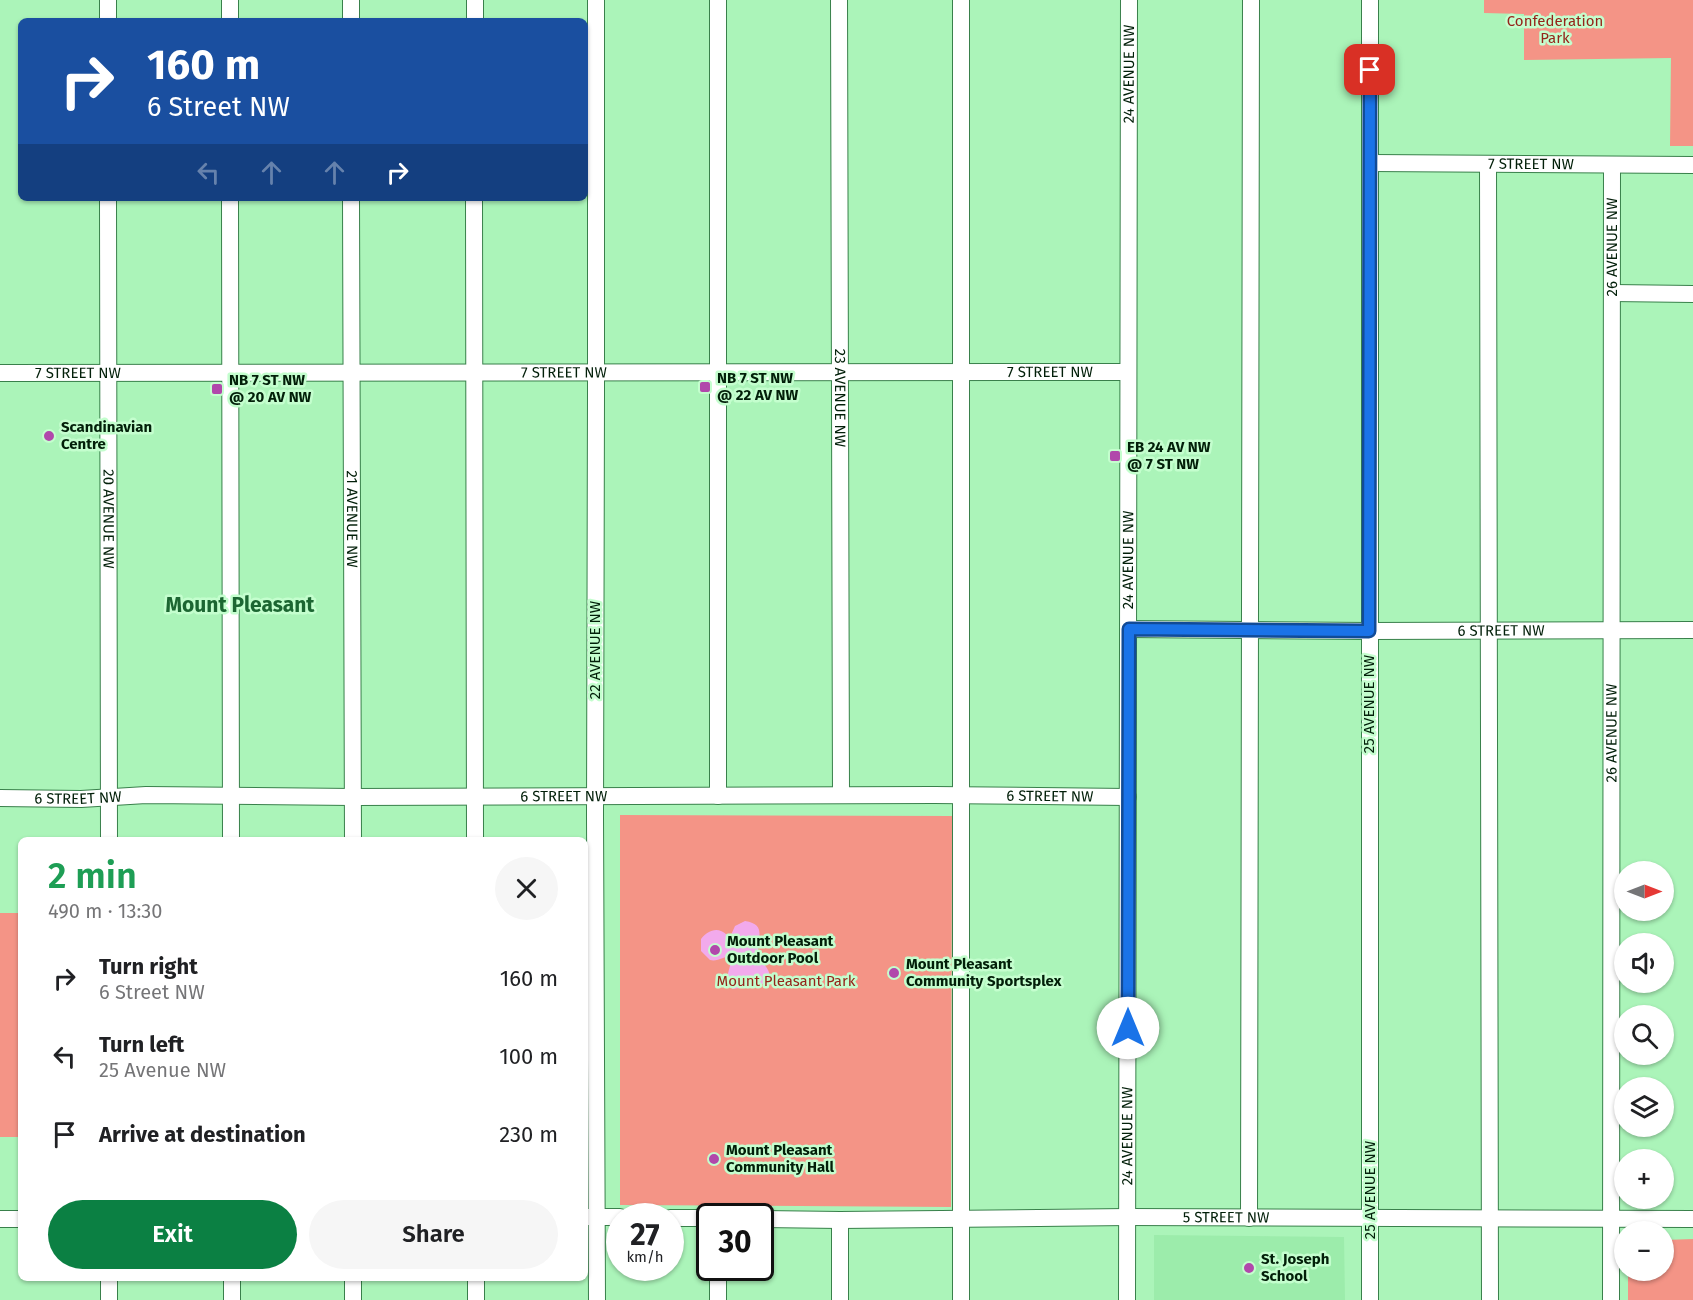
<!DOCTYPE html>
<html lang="en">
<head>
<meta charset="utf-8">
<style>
  body { margin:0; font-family:"Fira Sans",sans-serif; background:#f6f6f6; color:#202124; height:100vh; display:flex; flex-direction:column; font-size:22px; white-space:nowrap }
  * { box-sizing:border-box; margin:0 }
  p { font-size:20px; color:#757577 }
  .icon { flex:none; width:33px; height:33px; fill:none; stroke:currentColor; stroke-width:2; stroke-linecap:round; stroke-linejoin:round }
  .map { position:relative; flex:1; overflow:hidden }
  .details { position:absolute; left:18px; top:837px; width:570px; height:444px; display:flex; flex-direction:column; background:#fff; border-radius:9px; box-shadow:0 2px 4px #0004 }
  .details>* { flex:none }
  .banner { position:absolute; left:18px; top:18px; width:570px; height:183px; border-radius:9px; box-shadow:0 2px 4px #0004; background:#1a4fa0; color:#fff; overflow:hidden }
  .needle { width:39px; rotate:90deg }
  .buttons { position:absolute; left:1614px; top:861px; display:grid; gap:12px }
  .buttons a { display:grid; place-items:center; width:60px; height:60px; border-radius:50%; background:#fff; box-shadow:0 2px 4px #0004; font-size:30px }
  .speed { position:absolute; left:606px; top:1203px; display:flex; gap:12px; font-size:30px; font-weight:700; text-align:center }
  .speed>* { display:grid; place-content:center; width:78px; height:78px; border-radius:50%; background:#fff; box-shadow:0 2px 4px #0004; line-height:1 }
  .speed small { font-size:15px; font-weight:400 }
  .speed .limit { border:3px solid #111; border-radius:9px; background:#fff; color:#111 }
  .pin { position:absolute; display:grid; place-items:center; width:51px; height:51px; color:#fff; margin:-26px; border-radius:12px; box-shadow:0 3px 9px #0006 }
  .me { position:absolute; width:66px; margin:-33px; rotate:0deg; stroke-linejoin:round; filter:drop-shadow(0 0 4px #0008) }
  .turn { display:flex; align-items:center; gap:21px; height:126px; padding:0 30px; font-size:27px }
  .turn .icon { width:78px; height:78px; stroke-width:2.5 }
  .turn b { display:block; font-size:42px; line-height:51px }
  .lanes { display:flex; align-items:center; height:57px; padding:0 30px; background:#0003; justify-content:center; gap:30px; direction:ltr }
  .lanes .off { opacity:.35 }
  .round { display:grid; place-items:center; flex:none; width:63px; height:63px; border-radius:32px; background:#f6f6f6 }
  .overview { display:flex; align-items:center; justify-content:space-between; height:102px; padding:0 30px }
  h1 { font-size:36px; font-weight:600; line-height:45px; color:#1e9e55 }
  .primary-button { display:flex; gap:12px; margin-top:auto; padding:12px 30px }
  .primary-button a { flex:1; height:69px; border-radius:36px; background:#0b8043; color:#fff; font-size:24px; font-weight:600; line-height:69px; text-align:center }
  .primary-button a+a { background:#f6f6f6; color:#202124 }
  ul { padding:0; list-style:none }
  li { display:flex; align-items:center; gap:18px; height:78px; padding:0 30px }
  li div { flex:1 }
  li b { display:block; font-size:22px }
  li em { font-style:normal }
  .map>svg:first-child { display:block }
  .built { fill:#9cecab }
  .green { fill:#f49486 }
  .water { fill:#f2aaec }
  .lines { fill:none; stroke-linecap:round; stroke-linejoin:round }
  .minor-casing { stroke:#39804b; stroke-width:18 }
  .minor { stroke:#fff; stroke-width:16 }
  .route-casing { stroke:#114b97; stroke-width:15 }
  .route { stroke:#1a73e8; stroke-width:10 }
  .poi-dot { fill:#b148ab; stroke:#c4fece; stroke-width:2 }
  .labels { text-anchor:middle; stroke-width:5; stroke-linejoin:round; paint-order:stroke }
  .park-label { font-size:15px; fill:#94241a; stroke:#c4fece }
  .street-label { font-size:15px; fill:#021f09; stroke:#c4fece }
  .poi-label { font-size:15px; font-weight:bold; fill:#021f09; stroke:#c4fece; text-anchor:start }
  .district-label { font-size:21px; font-weight:bold; fill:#1c6632; stroke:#c4fece }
</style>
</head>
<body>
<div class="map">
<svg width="1693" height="1300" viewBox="0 0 1693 1300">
  <rect width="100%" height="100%" fill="#abf4b9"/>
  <path class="built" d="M1154,1235L1344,1237L1345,1300H1154Z"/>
  <path class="green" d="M1484,0H1693V146H1670L1671,58L1524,60V14L1484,13Z
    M620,815L952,816L951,1207L620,1205Z
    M0,913H21V1137H0Z
    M1693,1239V1300H1628V1271L1664,1270V1240Z"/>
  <path class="water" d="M745,921C770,925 754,942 759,956C763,966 778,975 763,984L733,989C721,981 732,969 731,956C724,956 718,962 710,960L701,951V939C708,930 718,926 727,935H731L735,926Z"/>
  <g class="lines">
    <g class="minor-casing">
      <g id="minor">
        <path d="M108,0V21"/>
        <path d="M230,0V21"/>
        <path d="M351,0V21"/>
        <path d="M596,0V394L595,817L597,1300"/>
        <path d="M718,0V796"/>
        <path id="s1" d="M839,0L841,795"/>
        <path d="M475,21V0"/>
        <path id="s2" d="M1371,163L1693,165"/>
        <path d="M1488,164L1490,1300"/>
        <path id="s3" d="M108,198L109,840"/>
        <path d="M230,198L231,840"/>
        <path id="s4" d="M351,198L353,840"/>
        <path d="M474,198L475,840"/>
        <path d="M1612,293L1693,294"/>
        <path id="s5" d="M0,373L1128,372"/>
        <path id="s6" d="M1129,629L1369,631L1693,630"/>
        <path id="s7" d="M0,798L81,799L146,795L353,797L934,795L1128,797"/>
        <path d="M585,1217H620"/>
        <path d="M670,1218H710"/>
        <path d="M1249,1218L1251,0"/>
        <path d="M0,1219H21"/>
        <path id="s8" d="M760,1219L840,1220L1128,1217L1693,1219"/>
        <path d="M840,1220V1300"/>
        <path d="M718,1268V1300"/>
        <path d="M109,1278V1300"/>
        <path d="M232,1278V1300"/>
        <path d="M353,1278V1300"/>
        <path d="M476,1278V1300"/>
        <path d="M961,1300V0"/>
        <path id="s9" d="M1127,1300L1129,0"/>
        <path d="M1370,1300V0"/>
        <path id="s10" d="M1611,1300L1612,165"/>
      </g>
    </g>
    <use href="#minor" class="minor"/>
  </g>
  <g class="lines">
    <g class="route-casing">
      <path id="route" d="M1128,1028L1129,629L1369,631L1370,70"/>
    </g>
    <use href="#route" class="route"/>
  </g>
  <g class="poi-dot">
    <rect x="699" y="381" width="12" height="12" rx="3"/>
    <rect x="211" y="383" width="12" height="12" rx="3"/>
    <circle cx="49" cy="436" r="6"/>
    <rect x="1109" y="450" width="12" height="12" rx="3"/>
    <circle cx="715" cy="950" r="6"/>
    <circle cx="894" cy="973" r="6"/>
    <circle cx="714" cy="1159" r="6"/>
    <circle cx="1249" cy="1268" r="6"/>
  </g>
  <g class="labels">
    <g class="park-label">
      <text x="1555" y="26">Confederation<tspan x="1555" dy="17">Park</tspan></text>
      <text x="786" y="986">Mount Pleasant Park</text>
    </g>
    <g class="street-label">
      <text dy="5" stroke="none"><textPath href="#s9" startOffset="1226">24 AVENUE NW</textPath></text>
      <text dy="5" stroke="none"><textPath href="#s2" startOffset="160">7 STREET NW</textPath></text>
      <text dy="5" stroke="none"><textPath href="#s10" startOffset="1053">26 AVENUE NW</textPath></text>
      <text dy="5" stroke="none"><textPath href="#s5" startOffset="1050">7 STREET NW</textPath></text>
      <text dy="5" stroke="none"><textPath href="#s5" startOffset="78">7 STREET NW</textPath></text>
      <text dy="5" stroke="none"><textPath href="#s5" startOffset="564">7 STREET NW</textPath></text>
      <text dy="5" stroke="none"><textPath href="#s1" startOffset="398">23 AVENUE NW</textPath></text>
      <text dy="5" stroke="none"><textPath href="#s3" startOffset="321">20 AVENUE NW</textPath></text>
      <text dy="5" stroke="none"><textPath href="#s4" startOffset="321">21 AVENUE NW</textPath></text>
      <text dy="5" stroke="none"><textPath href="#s9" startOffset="740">24 AVENUE NW</textPath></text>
      <text dy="5" stroke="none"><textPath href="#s6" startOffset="372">6 STREET NW</textPath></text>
      <text transform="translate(595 650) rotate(-90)" y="5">22 AVENUE NW</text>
      <text transform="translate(1369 704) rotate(-90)" y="5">25 AVENUE NW</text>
      <text dy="5" stroke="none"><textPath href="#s10" startOffset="567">26 AVENUE NW</textPath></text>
      <text dy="5" stroke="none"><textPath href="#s7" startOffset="564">6 STREET NW</textPath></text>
      <text dy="5" stroke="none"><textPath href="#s7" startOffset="1050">6 STREET NW</textPath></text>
      <text dy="5" stroke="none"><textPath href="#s7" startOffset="78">6 STREET NW</textPath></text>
      <text dy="5" stroke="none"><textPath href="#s9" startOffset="164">24 AVENUE NW</textPath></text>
      <text transform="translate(1370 1190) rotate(-90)" y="5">25 AVENUE NW</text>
      <text dy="5" stroke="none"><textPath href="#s8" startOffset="466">5 STREET NW</textPath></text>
    </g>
    <g class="poi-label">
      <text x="717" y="383">NB 7 ST NW<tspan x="717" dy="17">@ 22 AV NW</tspan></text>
      <text x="229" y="385">NB 7 ST NW<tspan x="229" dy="17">@ 20 AV NW</tspan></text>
      <text x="61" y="432">Scandinavian<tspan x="61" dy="17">Centre</tspan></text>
      <text x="1127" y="452">EB 24 AV NW<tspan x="1127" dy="17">@ 7 ST NW</tspan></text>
      <text x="727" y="946">Mount Pleasant<tspan x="727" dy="17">Outdoor Pool</tspan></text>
      <text x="906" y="969">Mount Pleasant<tspan x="906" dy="17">Community Sportsplex</tspan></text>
      <text x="726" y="1155">Mount Pleasant<tspan x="726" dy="17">Community Hall</tspan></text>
      <text x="1261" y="1264">St. Joseph<tspan x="1261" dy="17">School</tspan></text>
    </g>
    <g class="district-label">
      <text x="240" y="612">Mount Pleasant</text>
    </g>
  </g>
</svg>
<div class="buttons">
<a><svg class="needle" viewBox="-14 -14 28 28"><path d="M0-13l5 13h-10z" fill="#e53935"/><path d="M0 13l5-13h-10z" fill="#757577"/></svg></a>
<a><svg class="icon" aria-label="sound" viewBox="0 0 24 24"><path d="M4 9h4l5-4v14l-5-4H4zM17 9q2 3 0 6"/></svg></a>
<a><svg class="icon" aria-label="search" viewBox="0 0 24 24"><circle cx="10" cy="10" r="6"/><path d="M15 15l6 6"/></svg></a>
<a><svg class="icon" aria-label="layers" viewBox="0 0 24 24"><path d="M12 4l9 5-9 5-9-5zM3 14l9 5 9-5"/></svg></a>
<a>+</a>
<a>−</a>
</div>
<div class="speed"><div>27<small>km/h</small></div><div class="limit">30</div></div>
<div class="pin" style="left:1370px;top:70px;background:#d93025"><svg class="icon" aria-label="arrive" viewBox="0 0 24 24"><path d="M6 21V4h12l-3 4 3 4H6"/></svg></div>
<svg class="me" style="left:1128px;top:1028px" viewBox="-20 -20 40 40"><circle r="19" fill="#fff"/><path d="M0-13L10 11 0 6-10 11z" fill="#1a73e8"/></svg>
<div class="banner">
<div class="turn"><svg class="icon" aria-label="right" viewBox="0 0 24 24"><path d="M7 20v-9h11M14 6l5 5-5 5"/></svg><div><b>160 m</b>6 Street NW</div></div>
<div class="lanes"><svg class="icon off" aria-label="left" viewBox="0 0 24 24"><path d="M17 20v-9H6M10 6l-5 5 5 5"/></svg><svg class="icon off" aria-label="ahead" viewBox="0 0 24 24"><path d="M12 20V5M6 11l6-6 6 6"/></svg><svg class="icon off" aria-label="ahead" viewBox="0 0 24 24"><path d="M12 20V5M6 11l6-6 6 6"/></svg><svg class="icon" aria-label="right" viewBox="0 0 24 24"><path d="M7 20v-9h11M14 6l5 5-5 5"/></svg></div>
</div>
<section class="details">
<div class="overview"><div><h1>2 min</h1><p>490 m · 13:30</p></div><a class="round"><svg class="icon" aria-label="close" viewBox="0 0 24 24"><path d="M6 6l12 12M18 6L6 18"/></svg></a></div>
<ul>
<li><svg class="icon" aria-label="right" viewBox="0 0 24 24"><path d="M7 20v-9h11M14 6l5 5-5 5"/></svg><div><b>Turn right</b><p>6 Street NW</p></div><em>160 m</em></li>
<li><svg class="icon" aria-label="left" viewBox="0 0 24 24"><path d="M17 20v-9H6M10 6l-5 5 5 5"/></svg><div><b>Turn left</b><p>25 Avenue NW</p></div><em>100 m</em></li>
<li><svg class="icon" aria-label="arrive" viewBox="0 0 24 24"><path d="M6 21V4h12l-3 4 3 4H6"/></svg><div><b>Arrive at destination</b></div><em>230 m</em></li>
</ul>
<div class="primary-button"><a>Exit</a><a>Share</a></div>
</section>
</div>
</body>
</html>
